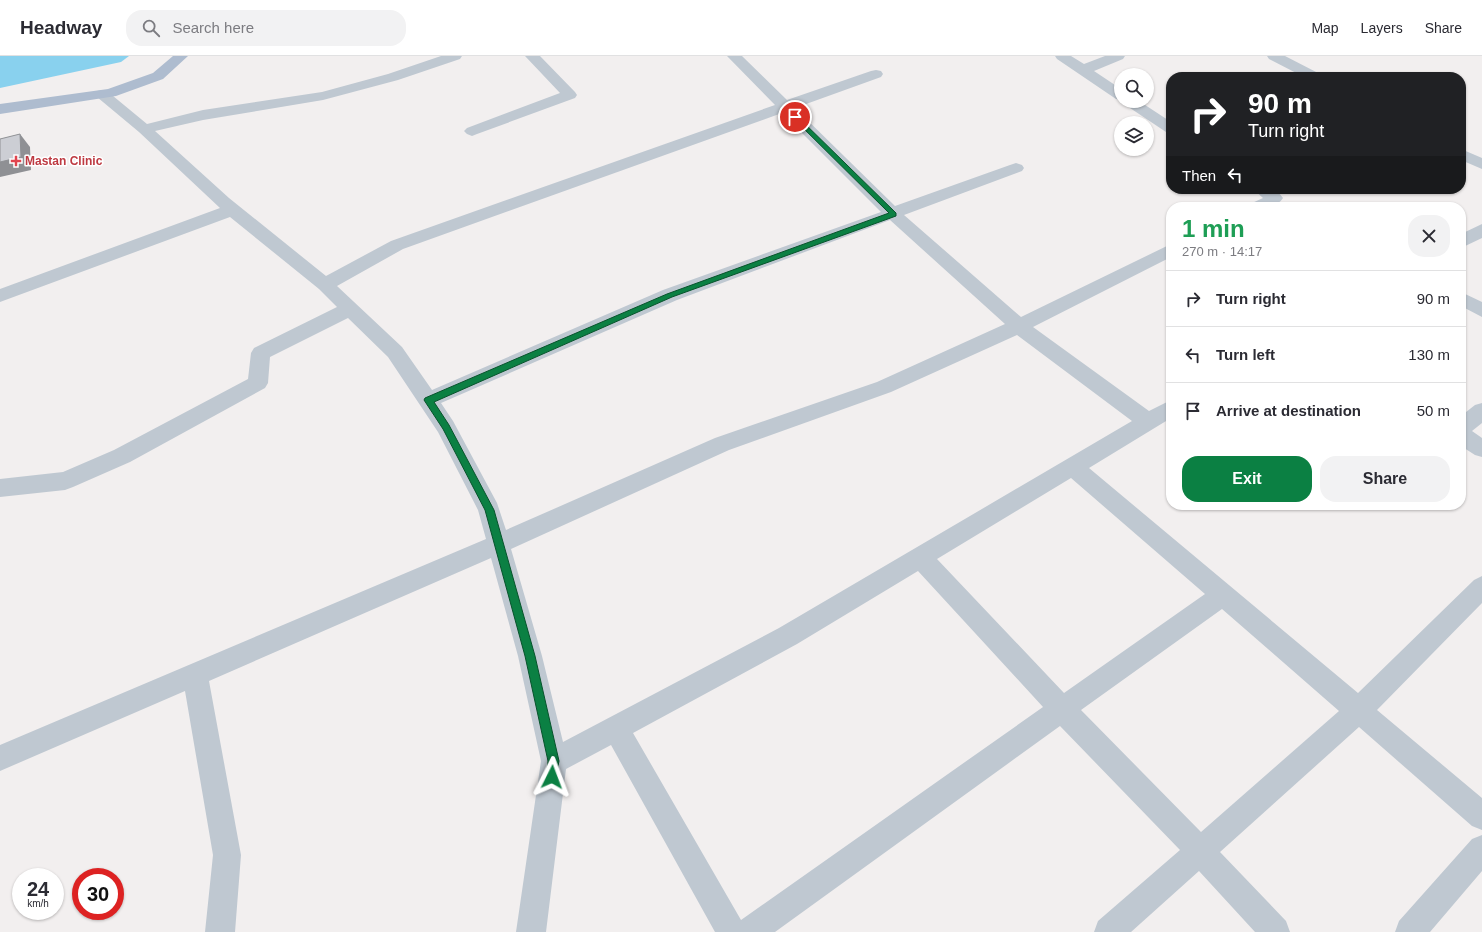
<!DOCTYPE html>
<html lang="en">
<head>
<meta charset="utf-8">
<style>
  body { margin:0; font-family:Arial,sans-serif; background:#f2f2f3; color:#2b2b33; height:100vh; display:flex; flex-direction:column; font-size:15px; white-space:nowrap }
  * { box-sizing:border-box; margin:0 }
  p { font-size:13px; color:#7c7c81 }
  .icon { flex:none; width:22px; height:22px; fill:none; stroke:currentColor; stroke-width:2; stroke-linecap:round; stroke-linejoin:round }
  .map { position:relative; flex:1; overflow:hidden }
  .drawer { position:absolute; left:1166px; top:146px; width:300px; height:308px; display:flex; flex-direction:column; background:#fff; border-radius:16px; box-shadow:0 1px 3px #0004 }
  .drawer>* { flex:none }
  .guide { position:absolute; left:1166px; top:16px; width:300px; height:122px; border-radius:16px; box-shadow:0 1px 3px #0004; background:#202124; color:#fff; overflow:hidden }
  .buttons { position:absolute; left:1114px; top:12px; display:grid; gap:8px }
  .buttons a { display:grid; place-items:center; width:40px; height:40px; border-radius:50%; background:#fff; box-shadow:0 1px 3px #0004; font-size:20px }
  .speed { position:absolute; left:12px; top:812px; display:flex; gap:8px; font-size:20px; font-weight:700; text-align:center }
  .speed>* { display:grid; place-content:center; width:52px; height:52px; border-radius:50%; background:#fff; box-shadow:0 1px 3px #0004; line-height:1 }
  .speed small { font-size:10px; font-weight:400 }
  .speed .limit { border:6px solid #d22; background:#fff; color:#111 }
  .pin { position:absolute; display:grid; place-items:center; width:34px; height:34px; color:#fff; margin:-17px; border:2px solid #fff; border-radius:50%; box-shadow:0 1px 4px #0007 }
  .me { position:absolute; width:44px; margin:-22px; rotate:3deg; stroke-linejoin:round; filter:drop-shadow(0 0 3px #0008) }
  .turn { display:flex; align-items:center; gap:14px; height:84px; padding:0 16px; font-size:18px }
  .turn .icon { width:52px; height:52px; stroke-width:2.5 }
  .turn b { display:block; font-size:28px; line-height:34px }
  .then { display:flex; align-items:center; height:38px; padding:0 16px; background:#0003; gap:8px; font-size:15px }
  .round { display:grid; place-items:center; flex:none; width:42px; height:42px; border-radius:16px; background:#f2f2f3 }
  .summary { display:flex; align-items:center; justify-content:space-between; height:68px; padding:0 16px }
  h1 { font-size:24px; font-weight:700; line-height:30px; color:#1e9e55 }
  .primary-button { display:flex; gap:8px; margin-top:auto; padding:8px 16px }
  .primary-button a { flex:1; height:46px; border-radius:16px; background:#0b8043; color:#fff; font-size:16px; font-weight:700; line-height:46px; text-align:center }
  .primary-button a+a { background:#f2f2f3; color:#2b2b33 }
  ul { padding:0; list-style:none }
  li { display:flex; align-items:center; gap:12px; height:56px; padding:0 16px; border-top:1px solid #e1e1e2 }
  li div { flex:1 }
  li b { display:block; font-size:15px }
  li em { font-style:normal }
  header { display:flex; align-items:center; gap:24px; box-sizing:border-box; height:56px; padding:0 20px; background:#fff; border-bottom:1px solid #e1e1e2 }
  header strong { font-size:19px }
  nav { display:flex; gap:22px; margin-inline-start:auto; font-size:14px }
  .search { width:280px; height:36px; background:#f2f2f3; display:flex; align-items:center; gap:10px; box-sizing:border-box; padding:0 14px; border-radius:16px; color:#7c7c81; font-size:15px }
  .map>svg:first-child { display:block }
  .water { fill:#89d1ee }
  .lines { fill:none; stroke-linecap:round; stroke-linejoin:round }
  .minor { fill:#bfc8d1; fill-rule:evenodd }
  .primary { fill:#aebccf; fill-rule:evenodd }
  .shaded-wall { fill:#8f9094 }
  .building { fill:#ccced4; stroke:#8f9094 }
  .route { fill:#0b8043; stroke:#07532c }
  .health-dot { fill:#e0444e; stroke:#fff; stroke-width:1.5 }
  .labels { text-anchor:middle; stroke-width:3; stroke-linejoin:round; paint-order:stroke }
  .far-health-label { font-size:12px; font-weight:bold; fill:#be3a42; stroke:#fff; text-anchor:start }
</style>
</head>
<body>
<header>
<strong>Headway</strong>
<div class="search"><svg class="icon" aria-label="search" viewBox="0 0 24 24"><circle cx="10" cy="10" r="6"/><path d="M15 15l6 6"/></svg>Search here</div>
<nav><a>Map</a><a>Layers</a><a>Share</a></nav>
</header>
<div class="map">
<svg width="1482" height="876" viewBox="0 0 1482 876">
  <rect width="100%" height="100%" fill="#f2efef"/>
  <path class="water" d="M0,0H129L121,6L0,32Z"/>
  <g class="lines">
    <path class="minor" d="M441,0H462L460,3L398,24L323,44L203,64L155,75L229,142L326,220L391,185L775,49L727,0H742L787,44L871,15L876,14L881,15L883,18L881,21L795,52L895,150L1010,109L1016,107L1022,109L1024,112L1022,115L904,159L1021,261L1171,188V201L1033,271L1149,355L1171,344V362L1089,412L1358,637L1474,524L1482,520V547L1377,654L1482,742V774L1472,770L1359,671L1220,796L1286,865L1290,876H1255L1199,815L1131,876H1094L1098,865L1180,794L1060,670L775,876H715L611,689L566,713L546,876H516L541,705L518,600L491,502L209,625L241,799L235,876H205L213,799L185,635L0,715V689L486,483L478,454L438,376L388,301L348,262L270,301L268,327L265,332L130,406L73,431L65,434L0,441V423L63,416L114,394L248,323L251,297L254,292L337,251L319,233L230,161L0,246V233L220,152L139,76L97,41L95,38L97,35L102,34L107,35L147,68L203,54L322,36L388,18ZM782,57L881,156L663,234L432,334L402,291L337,230L403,193ZM890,164L1005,268L877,326L715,382L506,474L497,447L453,365L441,347L677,244ZM1017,279L1132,365L779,572L563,686L542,600L511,493L729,394L891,336ZM1071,422L1205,538L1064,637L937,503ZM918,515L1043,651L741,864L633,677L797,588ZM1222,553L1339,655L1201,776L1081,654Z
      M525,0H540L575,36L577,39L575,42L477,78L472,80L467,78L464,75L467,72L560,37Z
      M1055,0H1071L1084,8L1105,0H1125L1123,3L1094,15L1121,33V44L1116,43L1057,3Z
      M1267,0H1285L1320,18L1322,21H1304L1269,3Z
      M1122,45H1139L1171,66V78L1166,76L1124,48Z
      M1461,93L1482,102V113L1461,104Z
      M1253,133C1265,133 1276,131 1283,142C1276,153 1262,151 1250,151L1252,147L1263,142Z
      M1482,168V182L1461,192V178Z
      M1461,236L1482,246V261L1461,250Z
      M1482,347V367L1472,375L1482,382V401L1475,399L1461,390V360L1475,349Z
      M1482,779V815L1430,876H1395L1399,865L1472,783Z"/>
    <path class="primary" d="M173,0H188L163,23L116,40L0,58V48L108,33L153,17Z"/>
  </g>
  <path class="shaded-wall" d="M20,78L30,91L31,114L0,121V106Z"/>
  <path class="building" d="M20,78L21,101L0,106V83Z"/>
  <path class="route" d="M793,60H797L896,157V160L672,241L434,346L449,369L494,454L535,600L559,705L555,725L552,726L548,725L546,721L548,705L525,600L485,454L443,373L424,344L425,342L667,238L889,157L793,62Z"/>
  <path class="health-dot" d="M14 99h4v4h4v4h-4v4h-4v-4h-4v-4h4z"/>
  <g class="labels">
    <g class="far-health-label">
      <text x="25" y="109">Mastan Clinic</text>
    </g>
  </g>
</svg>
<div class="buttons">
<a><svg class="icon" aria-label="search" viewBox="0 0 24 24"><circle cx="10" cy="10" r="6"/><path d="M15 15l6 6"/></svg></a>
<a><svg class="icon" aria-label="layers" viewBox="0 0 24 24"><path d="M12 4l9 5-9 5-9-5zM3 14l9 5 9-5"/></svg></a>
</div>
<div class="speed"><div>24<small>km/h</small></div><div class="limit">30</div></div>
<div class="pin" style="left:795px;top:61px;background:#d93025"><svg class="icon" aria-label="arrive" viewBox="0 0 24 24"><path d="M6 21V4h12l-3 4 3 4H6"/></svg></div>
<svg class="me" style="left:552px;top:721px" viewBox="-20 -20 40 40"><path d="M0-17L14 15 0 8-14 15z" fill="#0b8043" stroke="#fff" stroke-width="4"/></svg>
<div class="guide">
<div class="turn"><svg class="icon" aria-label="right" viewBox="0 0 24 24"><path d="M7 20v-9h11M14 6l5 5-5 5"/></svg><div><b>90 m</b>Turn right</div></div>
<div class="then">Then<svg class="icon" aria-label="left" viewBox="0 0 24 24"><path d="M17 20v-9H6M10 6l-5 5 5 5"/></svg></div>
</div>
<section class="drawer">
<div class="summary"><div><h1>1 min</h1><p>270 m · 14:17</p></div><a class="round"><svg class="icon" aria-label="close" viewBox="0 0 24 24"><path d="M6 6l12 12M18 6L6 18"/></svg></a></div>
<ul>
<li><svg class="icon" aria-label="right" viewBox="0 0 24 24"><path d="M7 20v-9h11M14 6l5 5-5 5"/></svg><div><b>Turn right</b></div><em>90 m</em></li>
<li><svg class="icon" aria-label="left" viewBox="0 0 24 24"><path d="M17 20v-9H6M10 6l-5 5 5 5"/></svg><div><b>Turn left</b></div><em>130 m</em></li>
<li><svg class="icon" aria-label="arrive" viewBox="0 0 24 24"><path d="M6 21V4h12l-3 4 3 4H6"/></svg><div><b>Arrive at destination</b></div><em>50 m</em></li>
</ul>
<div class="primary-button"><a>Exit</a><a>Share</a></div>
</section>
</div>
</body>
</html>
